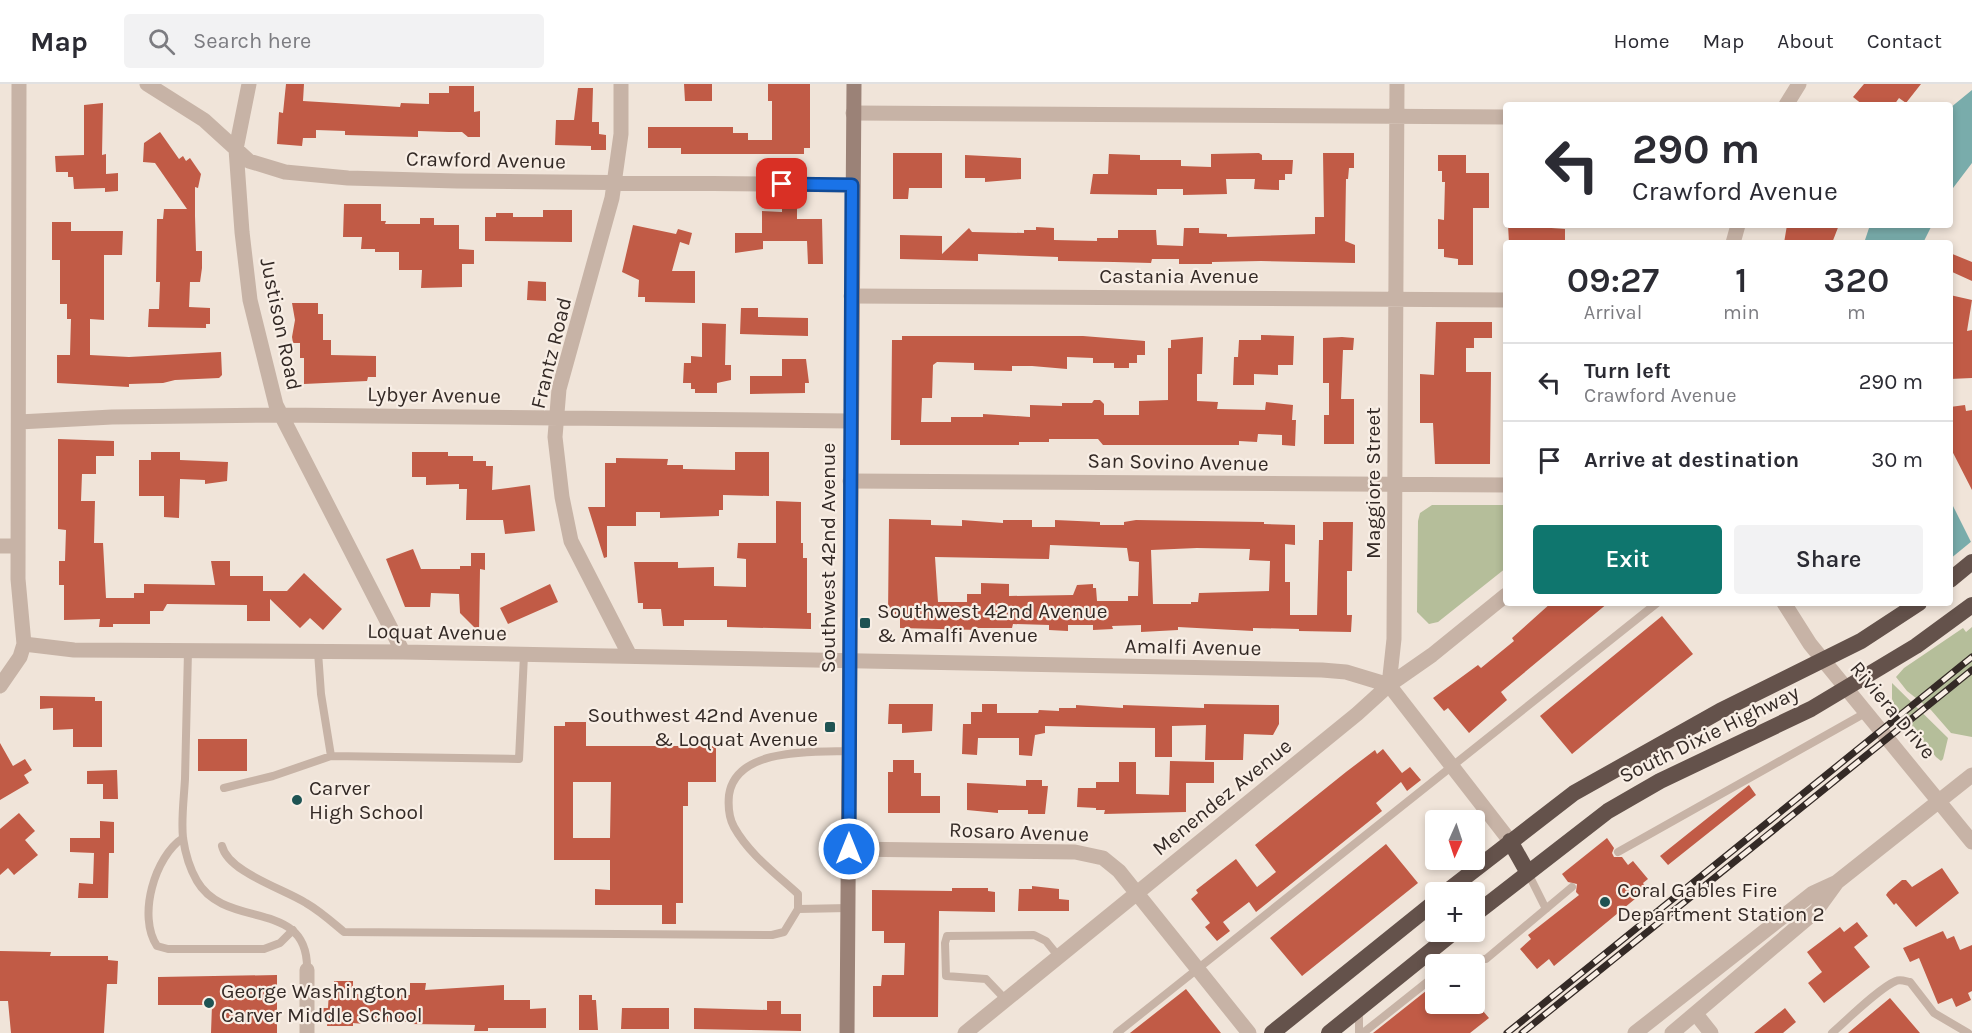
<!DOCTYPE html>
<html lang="en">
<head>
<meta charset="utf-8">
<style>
  body { margin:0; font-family:Karla,sans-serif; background:#f2f2f3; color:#2b2b33; height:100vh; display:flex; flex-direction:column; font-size:22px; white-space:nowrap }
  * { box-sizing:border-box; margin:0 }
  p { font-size:20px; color:#7c7c81 }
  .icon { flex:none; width:33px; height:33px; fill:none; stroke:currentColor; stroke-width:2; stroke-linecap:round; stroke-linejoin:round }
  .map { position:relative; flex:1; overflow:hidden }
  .drawer { position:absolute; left:1503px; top:156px; width:450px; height:366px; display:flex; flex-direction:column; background:#fff; border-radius:6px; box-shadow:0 3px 9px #0003 }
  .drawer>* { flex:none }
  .guide { position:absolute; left:1503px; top:18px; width:450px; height:126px; border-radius:6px; box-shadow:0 3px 9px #0003; background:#fff; color:#2b2b33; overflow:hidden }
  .needle { width:39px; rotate:183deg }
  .tools { position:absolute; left:1425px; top:726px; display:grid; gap:12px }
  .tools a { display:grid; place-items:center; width:60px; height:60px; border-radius:6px; background:#fff; box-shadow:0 3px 9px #0003; font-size:30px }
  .pin { position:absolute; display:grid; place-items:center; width:51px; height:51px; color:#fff; margin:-26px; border-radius:12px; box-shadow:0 3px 9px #0006 }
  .me { position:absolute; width:66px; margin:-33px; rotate:0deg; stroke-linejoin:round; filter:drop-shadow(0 0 4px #0008) }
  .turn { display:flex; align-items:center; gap:21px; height:126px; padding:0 30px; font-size:27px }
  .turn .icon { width:78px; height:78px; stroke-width:2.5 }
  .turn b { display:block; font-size:42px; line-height:51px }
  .eta { display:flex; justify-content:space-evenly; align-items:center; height:102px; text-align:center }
  .eta b { font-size:36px; font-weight:600; line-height:42px }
  .cta { display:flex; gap:12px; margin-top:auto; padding:12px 30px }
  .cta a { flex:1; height:69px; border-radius:6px; background:#0f766e; color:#fff; font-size:24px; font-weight:600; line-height:69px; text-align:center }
  .cta a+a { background:#f2f2f3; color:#2b2b33 }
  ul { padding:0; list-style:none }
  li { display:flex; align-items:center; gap:18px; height:78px; padding:0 30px; border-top:2px solid #e1e1e2 }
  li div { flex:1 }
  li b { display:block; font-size:22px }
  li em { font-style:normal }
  header { display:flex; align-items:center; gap:36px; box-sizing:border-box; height:84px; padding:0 30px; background:#fff; border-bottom:2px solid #e1e1e2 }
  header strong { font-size:28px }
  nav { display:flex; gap:33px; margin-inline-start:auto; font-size:21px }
  .search { width:420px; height:54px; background:#f2f2f3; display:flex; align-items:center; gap:15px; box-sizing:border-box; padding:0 21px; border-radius:6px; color:#7c7c81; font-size:22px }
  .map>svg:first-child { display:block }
  .green { fill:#b5be9a }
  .water { fill:#79acab }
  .pier { fill:#f0e4d9 }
  .building { fill:#c15b46; fill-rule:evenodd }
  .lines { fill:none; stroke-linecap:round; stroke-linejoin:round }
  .service { stroke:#c7b3a6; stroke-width:8 }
  .minor { stroke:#c7b3a6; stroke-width:15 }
  .tertiary { stroke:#c7b3a6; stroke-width:15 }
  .secondary { stroke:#9b8277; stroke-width:15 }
  .trunk { stroke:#64524b; stroke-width:16 }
  .rail-casing { stroke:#342a26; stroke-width:7 }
  .rail { stroke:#f8eee5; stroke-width:4.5; stroke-dasharray:14; stroke-linecap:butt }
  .route-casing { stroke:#114b97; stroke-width:15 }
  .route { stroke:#1a73e8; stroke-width:10 }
  .poi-dot { fill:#1e5353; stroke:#f8eee5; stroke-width:2 }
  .labels { text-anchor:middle; stroke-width:4.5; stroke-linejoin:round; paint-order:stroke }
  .street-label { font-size:21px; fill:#342a26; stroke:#f8eee5 }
  .poi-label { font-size:21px; fill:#342a26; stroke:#f8eee5; text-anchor:start }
</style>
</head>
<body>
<header>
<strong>Map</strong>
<div class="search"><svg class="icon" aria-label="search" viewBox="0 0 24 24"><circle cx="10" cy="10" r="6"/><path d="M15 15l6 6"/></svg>Search here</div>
<nav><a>Home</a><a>Map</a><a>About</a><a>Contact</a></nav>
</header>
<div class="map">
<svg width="1972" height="949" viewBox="0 0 1972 949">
  <rect width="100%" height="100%" fill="#f0e4d9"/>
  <path class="green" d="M1432,421H1506V484L1438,538L1429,540L1417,528L1418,437L1420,429Z
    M1972,543V653L1951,649L1931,626L1907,607L1896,593L1904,584L1963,544L1966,548Z
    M1892,599L1948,654L1943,675L1941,677L1936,673L1895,622L1892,615Z"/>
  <path class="water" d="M1972,6V79L1950,108V24Z
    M1870,141H1932L1923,159H1864Z
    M1950,416L1972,460L1950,485Z"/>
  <path class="pier" d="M1972,457V526L1950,491V475Z"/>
  <path class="building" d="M286,0H304L303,17L400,23L401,19L429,20V9H449V2H474V28L480,27V53H468L462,48H449L418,47V53L345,51V47L316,46V54H303L302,62L277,60L279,28L283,29Z
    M684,0H712V17H685Z
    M768,0H810V64H804V70H681V64H648V43H733V49H748V56H772V17H768Z
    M1864,0H1921L1906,19L1899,14L1894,21H1863L1853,13Z
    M578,4H593L592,38H599V50L606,51V66H591V62L555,61L556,36H574Z
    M103,19L102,71L106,70V90L118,89V107L105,108V104L74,105L73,93H68V88H56L55,72L84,71V21Z
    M160,48L179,75L183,72L186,77L190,74L201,90L198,104L195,103V132L196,167H202V184L200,198H190L189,223L210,224V240H206V244L148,243L149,225H159L160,198H156L157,135H163L164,125H187L155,79L143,78L144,59Z
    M893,69H942V104H909L908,115H893Z
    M1259,69L1262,71V76H1293L1292,90H1285V96H1279V106L1254,105L1255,95H1226L1227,110L1183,111V105H1157V111L1090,110L1093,90H1108L1109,70L1140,71V76H1181V82L1211,83V70Z
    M1323,69H1354V84H1349L1348,95H1346L1345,157L1355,161V179L1261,177L1212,178V180H1179V175H1152L1151,179L1114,178L1058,177V173L978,170V177L900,175V151L942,152V170L969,144L972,148L1024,149V146H1036V143L1054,144V156L1097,157V154H1118V146H1156L1157,161L1183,162L1184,144H1199V149L1227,150V153L1315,150V133H1324Z
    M965,71L1021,74V95L985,98V94H965Z
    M1438,71H1466V89H1489V124H1473V181H1458V175L1444,173V165H1438V135L1444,136L1445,98H1442V87H1438Z
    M344,120H381V137H386L385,140H420V134H434V141H459V165L474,166V180H462V203L421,204L422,186H399V168H375V165H361L362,153H343Z
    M782,121H797V135H822L823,180H808L807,157H763V165L735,169V149H762V127L782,128Z
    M543,126H572V158L485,157V133H496V129H513V133H543Z
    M52,138H71V147H123L122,171H104V236L90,235V271L129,273L221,268L222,291L219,294L175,296L163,299L129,300V303L57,299V271H70L71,235H67V220H60V176H52Z
    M633,141L676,150L678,145L692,149L689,161L680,158L672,187H695V219L645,218V213H638L639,196L622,188Z
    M1508,141L1565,145V159H1509Z
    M1787,141H1839L1832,159H1784Z
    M1950,169L1972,178V197L1950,187Z
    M528,197L546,198V217L527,216Z
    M1950,211L1972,216L1967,247L1972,246V294L1950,295Z
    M292,219H318V230H323V256H331V271L376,272V293H368L367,297L304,300V274H300V259H293L292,253L295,236Z
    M741,224H758V233L808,234V252L740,250Z
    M1436,238H1492V254H1474V264H1466V288H1491L1490,380H1435L1433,339H1420V290L1434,291Z
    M702,239L726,240L725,281H731V296L717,299V309H695V305H691V299H683L684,279H691V272L702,273Z
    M1261,251L1294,252L1293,281H1278V291L1254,290V301H1233L1234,273H1238L1239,256H1261Z
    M902,252H1083L1145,257V271H1137V279H1129V284H1114V279H1093V274L1067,273V285L1032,282H1012V287L974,286V279L937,278L933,281L932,314H922L921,338H951V333H983V330L1030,333V321L1062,322V319H1092L1094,316H1100L1104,320V331H1139V317L1168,316V264H1171V256L1203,253L1202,290H1197V317L1218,318L1217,325L1265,326L1266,318L1293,321L1292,336H1296L1295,362L1282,361V351L1258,350L1257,358L1239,357V361H1103L1098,355H1049V358H1019V361H900V356H891L892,256H902Z
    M1342,253L1354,254L1353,266H1343L1341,315H1354V360H1324V331H1329V299H1323V254Z
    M782,275H806L809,299H805V309L750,310V292H782Z
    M1965,321L1966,327L1972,326V406L1950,363V323Z
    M58,355L114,357V372H96V390H82L81,417H95L94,459H103L106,514H134V509H144V500L215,501L211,477H230V492H263V507H287L304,489L342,525L323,546L310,534L300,544L270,515V537H247V521L167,520L163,527H150V540H113V543H99L100,535L64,536V501H59V477H65L66,446L58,445Z
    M151,368H180V376L228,378L227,397L205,400V396L180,395L179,434L164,433V412H139V376H151Z
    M412,368H448V372H473V377H486V382H493L492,406L530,401L535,447L505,450L503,436H466L467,405H459V400L426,401V393H412Z
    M735,368H769V412L723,411V426H719V432L660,434V428H636V442H607V473L604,474L588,423H605V379H616V374L668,375L667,381H683V385L735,386Z
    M776,417L801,418V459H803V474H807V529H811V545L727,543V536H684V542H663L661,525H643V519H638L634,478H678V484L714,483V502L746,503V475L737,474L738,459H776Z
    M889,435L931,436V441L962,442V436L1003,439V436H1032V443H1055V436L1100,438V441H1124V438L1136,436L1264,438V440L1295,441V461L1285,460V498H1290V531H1317L1319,456H1323V438H1353L1352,487H1347V531H1352L1351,548L1299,547V545L1253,544V547L1178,543V546L1141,548V541L1112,542L1113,545L1093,546V541H1068V547L1049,546V541L1013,540L1012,544H978V546L900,544V532H888ZM1050,461L1127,464L1129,477L1139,478L1138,512H1128V517H1097L1096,504H1093V500L1077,501L1073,511L1009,512V500L981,499V510H967V518H938L935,473L1049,475ZM1197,464L1250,465L1249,476L1270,477L1269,507L1199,509L1198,518H1191V520H1153L1151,466Z
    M413,465L421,485H460V482H471V469H485V486L480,485L479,548L460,529L459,510L431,509L430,523H405L386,475Z
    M550,500L558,518L508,540L500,524Z
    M1551,519H1608L1501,608L1507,616L1469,649L1448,624L1444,627L1433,614L1478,581L1481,584L1514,557L1512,554Z
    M1662,532L1693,570L1572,670L1540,632Z
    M40,612L95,613V617H102V663H73V645L53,646V624L40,625Z
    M889,620H933L932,647L902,649V640H888Z
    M982,620H997V629H1038L1039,626L1059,627V624H1076V621L1123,624V621L1204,624V620L1279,621V640L1273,651L1244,650L1243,676H1205L1206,641L1172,642V673H1155V644L1087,643L1045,642V649L1035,651L1032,672L1019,671V654H978L977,671L962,670L963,640H971V628H982Z
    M565,638H586V662H716V698H688V722H683V819H676V840H662V821H595V805L610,806V776H554V642H565ZM573,698H611L610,754H573Z
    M198,655H247V687H198Z
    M0,659L13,682L25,675L32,686L24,691L29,699L0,716Z
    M1383,665L1402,689L1410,683L1421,696L1407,707L1401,698L1376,719L1382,727L1256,828L1249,818L1223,838L1230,847L1217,857L1205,843L1210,839L1191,815L1198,809L1196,806L1236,775L1257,803L1276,788L1255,761L1346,688L1375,666L1377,670Z
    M893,676H914V689H921V712H940V729H888V688H893Z
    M1170,677L1214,678V699H1186V728L1104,730L1105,726H1096V724L1077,723L1078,704H1096V698H1119V678H1136V710L1169,711Z
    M117,686L118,715H103V700H87V687Z
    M1026,696H1042V702H1048L1045,730H1028V726H998V729L967,726V699L1026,702Z
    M1749,701L1756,711L1668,781L1660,772Z
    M19,729L35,747L25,756L38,771L14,791L8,784L0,791V745Z
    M100,737L114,738V769H109L108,814H78L79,799L93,800L94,769L70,768V754H100Z
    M1607,754L1614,764L1612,769L1614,773H1622L1628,781L1633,777L1648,795L1643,799L1647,805L1554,882L1549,875L1537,885L1520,865L1531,855L1528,851L1579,811L1576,808L1577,800L1568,798L1562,790Z
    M1386,760L1418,799L1302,892L1270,854Z
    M1942,784L1959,809L1916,843L1896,819L1894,821L1886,811L1888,808L1902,796H1906L1912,803Z
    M1032,802L1059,805V815L1069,816V827H1018L1019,805H1032Z
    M952,804H988V807L995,808V828L939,827L938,933H873V902H881L882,891H904L905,859H884V847H872V806L952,807Z
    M1857,838L1868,852L1854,863L1870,883L1824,919L1808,899L1822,888L1807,868L1840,843L1844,848Z
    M1943,847L1947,855L1954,852L1960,866L1972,861V907L1968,909L1971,916L1956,923L1952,914L1938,920L1919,874L1910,878L1903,864Z
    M0,867L51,868L50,872H108V876L118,877L117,900H107L104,949H11L8,917H0Z
    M277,891V949H211L212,921H158V893Z
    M334,897H353V910L410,911V899H426L425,906L504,901V916H530V925L546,924V944H488V947H474L475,941L410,940V938L364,937V940L353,939V942H327L328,936H322L323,924H328L329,906H334Z
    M1436,899V920H1477L1489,934L1470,949H1373Z
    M1186,905L1221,949H1130Z
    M579,911H592V916H596L598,946H579Z
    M1890,914L1920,949H1848Z
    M767,917H781V930H801V947L694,945V924L767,926Z
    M622,924H669V945H621Z
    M1785,924L1796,938L1783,949H1754Z"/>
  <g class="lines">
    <path class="service" d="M188,567C187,609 186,652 185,695C184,714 181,735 183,754C185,768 190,785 197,797C226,847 309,813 307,886
      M318,568L321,610L331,672L519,675L524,571
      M224,704L273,692L331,672
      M183,754C155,772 137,832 157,862L168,865H264L280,859L293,846
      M222,762C228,788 284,805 306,819C320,827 332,838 344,848L772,851L784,848L798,825L848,824
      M1618,768L1867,628
      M1528,789L1546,825
      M798,825V810C775,789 749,770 734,743C729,734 728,722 729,711C736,663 814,668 849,667
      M1449,880L1465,875H1486L1572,803
      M1006,916L986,895L946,892L945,859L947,852L1034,851L1046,857L1059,873
      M1117,949L1657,519
      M1359,949V927
      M1363,949L1436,891
      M1832,949C1847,936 1879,904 1896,897C1900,895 1905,897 1910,898L1934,929L1968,949"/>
    <path class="minor" d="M147,0L204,36L249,77L285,88L348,94L457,97L852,101
      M249,0L236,65L242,148L250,216L276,321L403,568
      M621,0V50L612,114L559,305L555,353L562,413L571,457L630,572
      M1397,0L1394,555L1389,601L1510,757
      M853,29L1506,33
      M851,212L1506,216
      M19,338L112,333L282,331L850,337
      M850,397L1506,401
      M0,462H18
      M24,560L74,566L403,568L1322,586L1346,588L1389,601
      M0,602L20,573L24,560L18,495L19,0
      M848,765L1075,768L1103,774L1119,787L1249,949
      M1696,930L1711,949
      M307,949V886
      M965,949L1357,630L1389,601L1432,571L1506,511"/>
    <path class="tertiary" d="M1786,21L1799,0
      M1733,159L1738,141
      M1784,519L1810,560L1972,758
      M1635,949L1813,809L1837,798
      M1672,949L1816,827L1837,798L1972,691"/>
    <path class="secondary" d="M847,949L854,0"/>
    <path class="trunk" d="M1950,496L1972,478
      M1510,757L1528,789
      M1446,808L1574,709L1720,627L1861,557L1919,519
      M1474,831L1608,727L1660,697L1811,625L1916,562L1972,521
      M1272,949L1436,817
      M1329,949L1454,848"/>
    <g class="rail-casing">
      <path id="rail" d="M1507,949L1972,573
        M1522,949L1972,586"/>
    </g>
    <use href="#rail" class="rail"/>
  </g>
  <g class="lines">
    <g class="route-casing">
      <path id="route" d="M782,100L852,101L849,765"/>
    </g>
    <use href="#route" class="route"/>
  </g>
  <g class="poi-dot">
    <rect x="859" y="533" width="12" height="12" rx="3"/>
    <rect x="824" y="637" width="12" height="12" rx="3"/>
    <circle cx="297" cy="716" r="6"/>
    <circle cx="1605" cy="818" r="6"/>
    <circle cx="209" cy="919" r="6"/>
  </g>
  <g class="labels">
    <g class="street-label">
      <text transform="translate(486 76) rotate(1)" y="7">Crawford Avenue</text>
      <text x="1179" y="199">Castania Avenue</text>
      <text transform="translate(281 240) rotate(78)" y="7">Justison Road</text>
      <text transform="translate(551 269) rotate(-76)" y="7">Frantz Road</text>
      <text transform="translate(434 311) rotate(1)" y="7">Lybyer Avenue</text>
      <text transform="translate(1178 378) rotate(1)" y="7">San Sovino Avenue</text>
      <text transform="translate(1373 399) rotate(-90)" y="7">Maggiore Street</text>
      <text transform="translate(828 474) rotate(-90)" y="7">Southwest 42nd Avenue</text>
      <text transform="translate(437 548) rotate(1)" y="7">Loquat Avenue</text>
      <text transform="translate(1193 563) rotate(1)" y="7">Amalfi Avenue</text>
      <text transform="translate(1893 626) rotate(50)" y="7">Riviera Drive</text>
      <text transform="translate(1709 650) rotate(-26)" y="7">South Dixie Highway</text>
      <text transform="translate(1222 713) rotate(-39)" y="7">Menendez Avenue</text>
      <text transform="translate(1019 748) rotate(2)" y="7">Rosaro Avenue</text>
    </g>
    <g class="poi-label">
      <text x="877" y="534">Southwest 42nd Avenue<tspan x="877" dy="24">&amp; Amalfi Avenue</tspan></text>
      <text x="818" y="638" text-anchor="end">Southwest 42nd Avenue<tspan x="818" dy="24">&amp; Loquat Avenue</tspan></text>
      <text x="309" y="711">Carver<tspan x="309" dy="24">High School</tspan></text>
      <text x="1617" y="813">Coral Gables Fire<tspan x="1617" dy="24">Department Station 2</tspan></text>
      <text x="221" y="914">George Washington<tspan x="221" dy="24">Carver Middle School</tspan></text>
    </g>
  </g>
</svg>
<div class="tools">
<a><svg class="needle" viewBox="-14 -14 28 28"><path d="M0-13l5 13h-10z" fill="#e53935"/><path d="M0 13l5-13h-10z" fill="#7c7c81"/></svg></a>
<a>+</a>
<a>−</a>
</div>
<div class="pin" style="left:782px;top:100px;background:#d93025"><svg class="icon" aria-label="arrive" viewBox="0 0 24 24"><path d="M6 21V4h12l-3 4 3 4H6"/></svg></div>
<svg class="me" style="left:849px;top:765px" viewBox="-20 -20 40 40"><circle r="17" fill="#1a73e8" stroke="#fff" stroke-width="3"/><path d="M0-11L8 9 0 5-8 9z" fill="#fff"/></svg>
<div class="guide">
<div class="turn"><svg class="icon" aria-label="left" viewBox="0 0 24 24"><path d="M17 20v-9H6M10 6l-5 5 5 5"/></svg><div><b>290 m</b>Crawford Avenue</div></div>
</div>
<section class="drawer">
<div class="eta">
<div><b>09:27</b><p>Arrival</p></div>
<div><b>1</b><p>min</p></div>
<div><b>320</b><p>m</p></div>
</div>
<ul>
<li><svg class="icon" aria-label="left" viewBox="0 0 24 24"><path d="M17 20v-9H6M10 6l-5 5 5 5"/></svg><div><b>Turn left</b><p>Crawford Avenue</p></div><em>290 m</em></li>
<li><svg class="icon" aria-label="arrive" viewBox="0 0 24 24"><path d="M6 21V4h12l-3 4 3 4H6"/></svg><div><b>Arrive at destination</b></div><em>30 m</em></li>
</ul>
<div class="cta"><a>Exit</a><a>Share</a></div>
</section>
</div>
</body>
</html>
